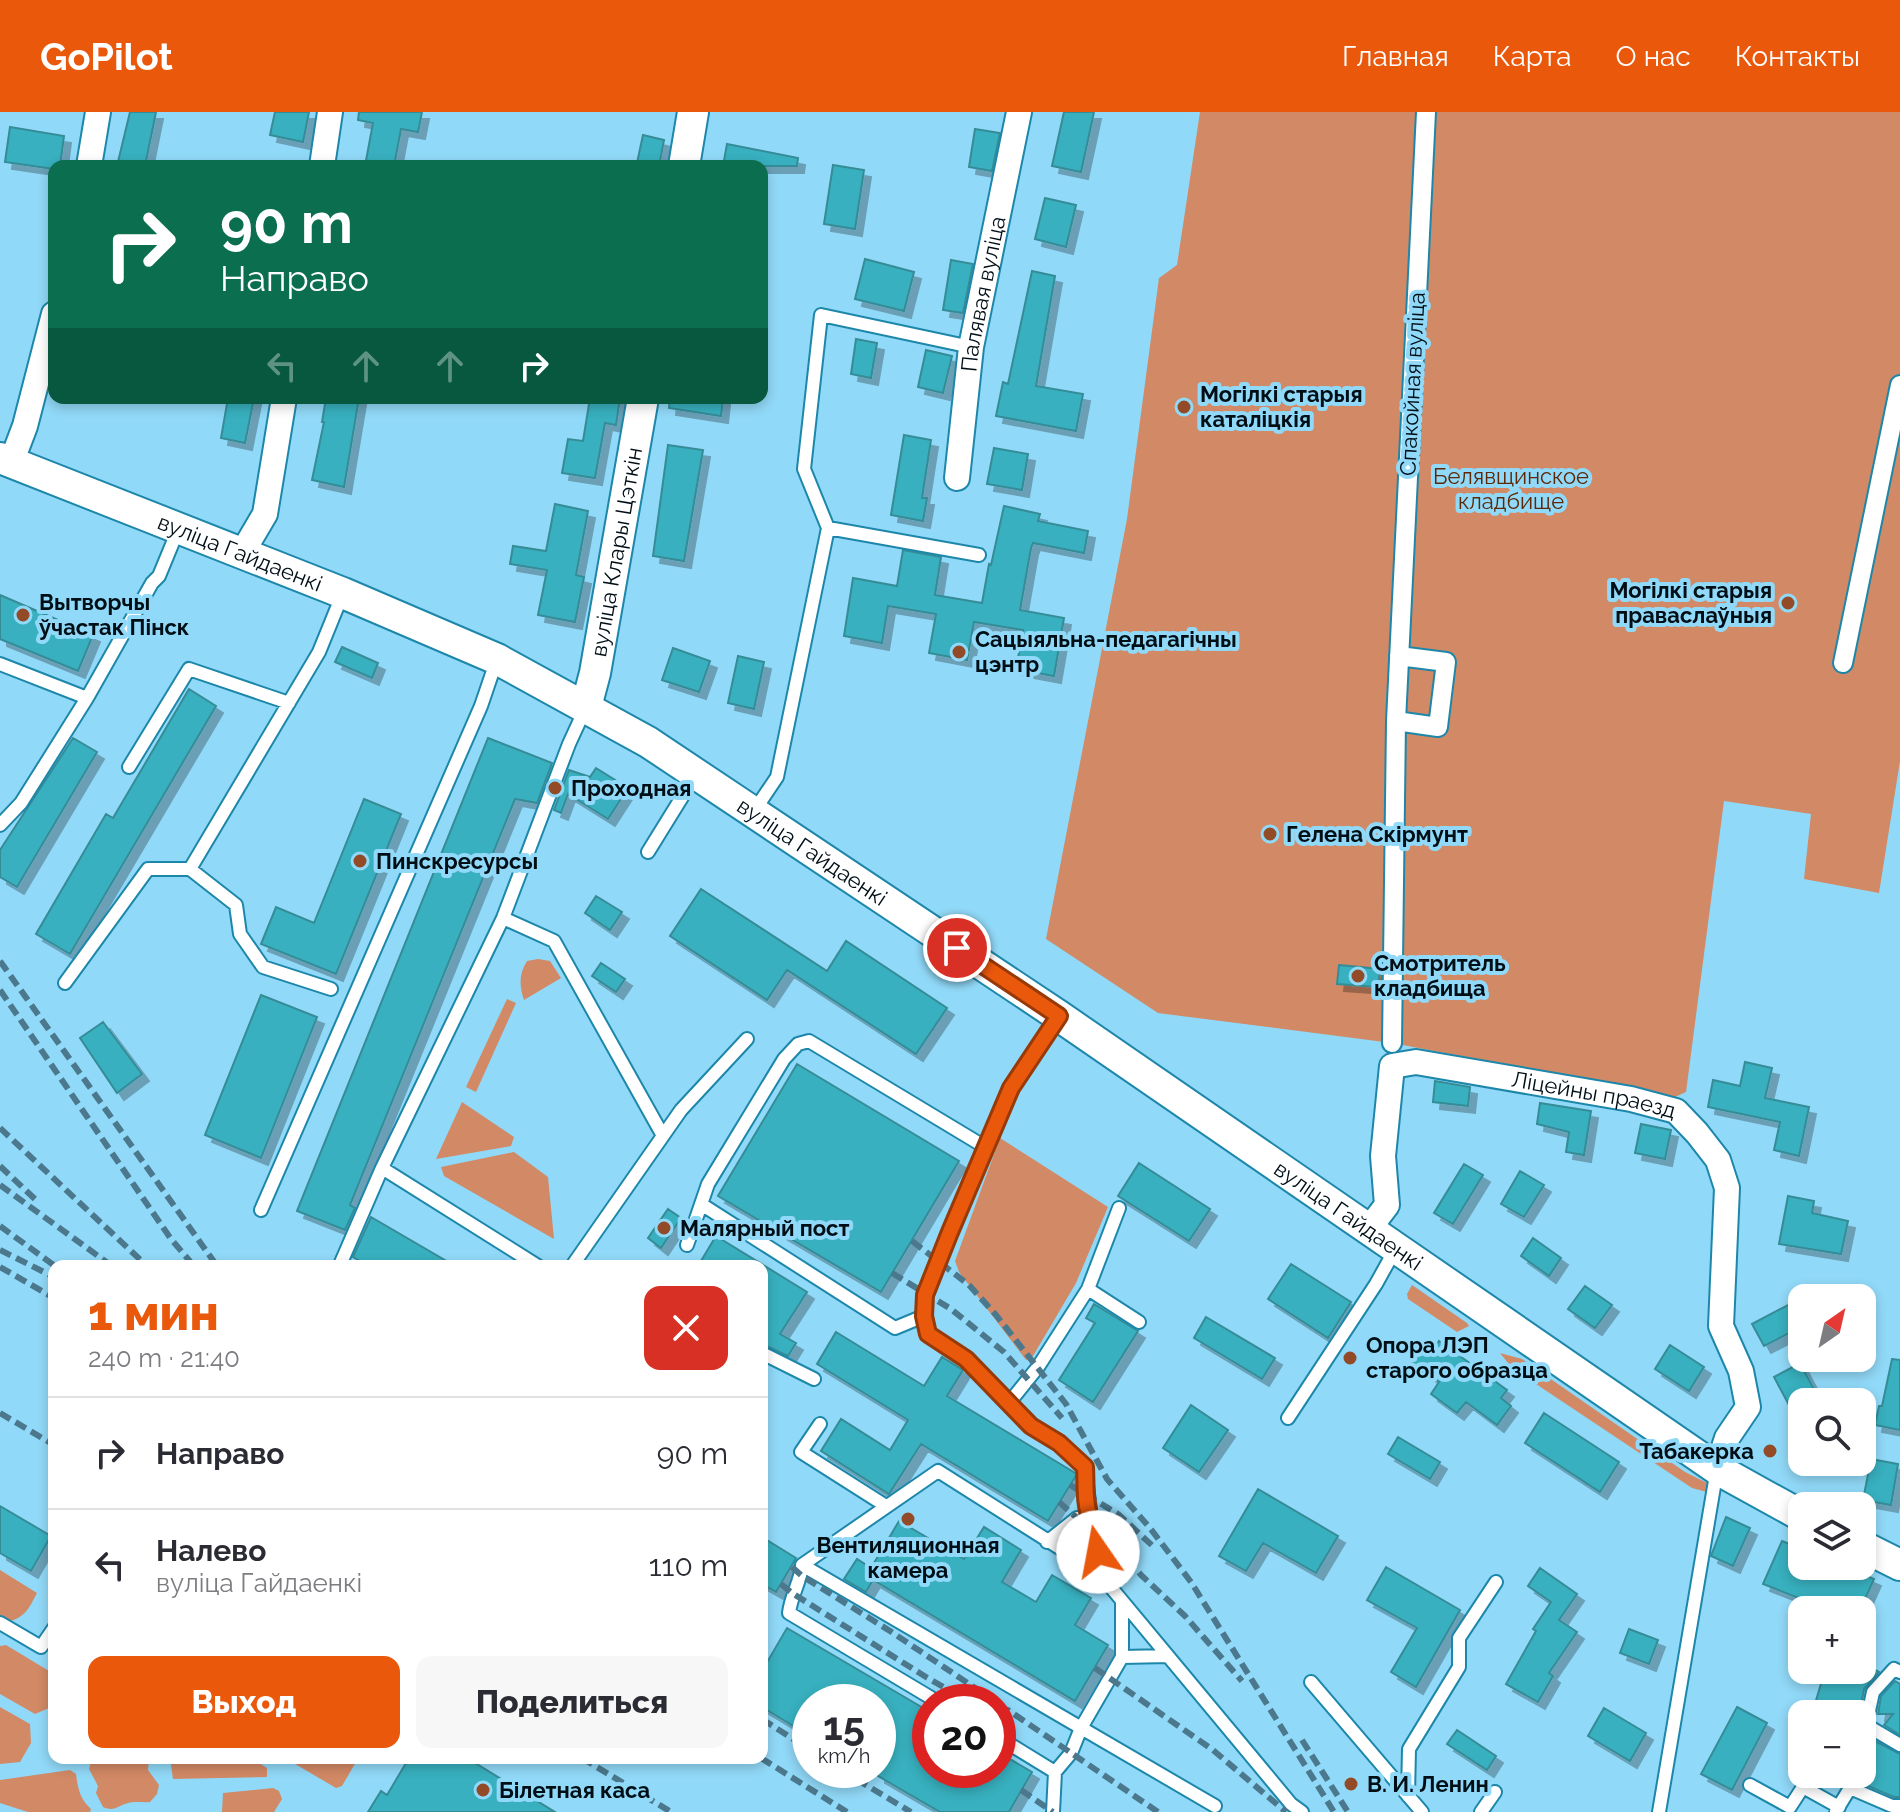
<!DOCTYPE html>
<html lang="ru">
<head>
<meta charset="utf-8">
<style>
  body { margin:0; font-family:Raleway,sans-serif; background:#f7f7f7; color:#2b2b33; height:100vh; display:flex; flex-direction:column; font-size:30px; white-space:nowrap }
  * { box-sizing:border-box; margin:0 }
  p { font-size:26px; color:#7c7c81 }
  .icon { flex:none; width:44px; height:44px; fill:none; stroke:currentColor; stroke-width:2; stroke-linecap:round; stroke-linejoin:round }
  .map { position:relative; flex:1; overflow:hidden }
  .panel { position:absolute; left:48px; top:1148px; width:720px; height:504px; display:flex; flex-direction:column; background:#fff; border-radius:16px; box-shadow:0 4px 12px #0003 }
  .panel>* { flex:none }
  .banner { position:absolute; left:48px; top:48px; width:720px; height:244px; border-radius:16px; box-shadow:0 4px 12px #0003; background:#0b6e4f; color:#fff; overflow:hidden }
  .needle { width:52px; rotate:34deg }
  .fabs { position:absolute; left:1788px; top:1172px; display:grid; gap:16px }
  .fabs a { display:grid; place-items:center; width:88px; height:88px; border-radius:16px; background:#fff; box-shadow:0 4px 12px #0003; font-size:40px }
  .speed { position:absolute; left:792px; top:1572px; display:flex; gap:16px; font-size:40px; font-weight:700; text-align:center }
  .speed>* { display:grid; place-content:center; width:104px; height:104px; border-radius:50%; background:#fff; box-shadow:0 4px 12px #0003; line-height:1 }
  .speed small { font-size:20px; font-weight:400 }
  .speed .limit { border:12px solid #d22; background:#fff; color:#111 }
  .pin { position:absolute; display:grid; place-items:center; width:68px; height:68px; color:#fff; margin:-34px; border:4px solid #fff; border-radius:50%; box-shadow:0 2px 8px #0007 }
  .me { position:absolute; width:88px; margin:-44px; rotate:348deg; stroke-linejoin:round; filter:drop-shadow(0 0 6px #0008) }
  .turn { display:flex; align-items:center; gap:28px; height:168px; padding:0 40px; font-size:36px }
  .turn .icon { width:104px; height:104px; stroke-width:2.5 }
  .turn b { display:block; font-size:56px; line-height:68px }
  .lanes { display:flex; align-items:center; height:76px; padding:0 40px; background:#0003; justify-content:center; gap:40px; direction:ltr }
  .lanes .off { opacity:.35 }
  .round { display:grid; place-items:center; flex:none; width:84px; height:84px; border-radius:16px; background:#f7f7f7 }
  .overview { display:flex; align-items:center; justify-content:space-between; height:136px; padding:0 40px }
  h1 { font-size:48px; font-weight:800; line-height:60px; color:#ea580c }
  .primary-button { display:flex; gap:16px; margin-top:auto; padding:16px 40px }
  .primary-button a { flex:1; height:92px; border-radius:16px; background:#ea580c; color:#fff; font-size:32px; font-weight:800; line-height:92px; text-align:center }
  .primary-button a+a { background:#f7f7f7; color:#2b2b33 }
  ul { padding:0; list-style:none }
  li { display:flex; align-items:center; gap:24px; height:112px; padding:0 40px; border-top:2px solid #e1e1e2 }
  li div { flex:1 }
  li b { display:block; font-size:30px }
  li em { font-style:normal }
  header { display:flex; align-items:center; gap:48px; box-sizing:border-box; height:112px; padding:0 40px; background:#ea580c; color:#fff }
  header strong { font-size:38px }
  nav { display:flex; gap:44px; margin-inline-start:auto; font-size:28px }
  .map>svg:first-child { display:block }
  .green { fill:#d28965 }
  .building { fill:#39b0bf; stroke:#358c97; stroke-width:2; filter:url(#shadow) }
  .lines { fill:none; stroke-linecap:round; stroke-linejoin:round }
  .service-casing { stroke:#1d87aa; stroke-width:16 }
  .pedestrian-casing { stroke:#1d87aa; stroke-width:22 }
  .minor-casing { stroke:#1d87aa; stroke-width:28 }
  .tertiary-casing { stroke:#1d87aa; stroke-width:34 }
  .service { stroke:#fff; stroke-width:12 }
  .pedestrian { stroke:#fff; stroke-width:18 }
  .minor { stroke:#fff; stroke-width:24 }
  .tertiary { stroke:#fff; stroke-width:30 }
  .rail { stroke:#4b788c; stroke-width:6; stroke-dasharray:12 6; stroke-linecap:butt }
  .route-casing { stroke:#983908; stroke-width:20 }
  .route { stroke:#ea580c; stroke-width:14 }
  .poi-dot { fill:#924b26; stroke:#91d9f8; stroke-width:3 }
  .labels { text-anchor:middle; stroke-width:8; stroke-linejoin:round; paint-order:stroke }
  .street-label { font-size:22px; fill:#000e16; stroke:#91d9f8 }
  .poi-label { font-size:22px; font-weight:bold; fill:#000e16; stroke:#91d9f8; text-anchor:start }
  .park-label { font-size:22px; fill:#5e2807; stroke:#91d9f8 }
</style>
</head>
<body>
<header>
<strong>GoPilot</strong>
<nav><a>Главная</a><a>Карта</a><a>О нас</a><a>Контакты</a></nav>
</header>
<div class="map">
<svg width="1900" height="1700" viewBox="0 0 1900 1700">
  <defs>
    <filter id="shadow"><feDropShadow dx="7" dy="7" stdDeviation="0" flood-color="#0004"/></filter>
  </defs>
  <rect width="100%" height="100%" fill="#91d9f8"/>
  <path class="green" d="M1200,0H1900V649L1879,781L1804,767L1811,702L1724,689L1686,980L1675,985L1392,931L1158,901L1046,827L1127,407L1159,166L1177,153Z
    M538,847L550,849L561,866L524,888C519,873 519,862 527,849Z
    M507,887L516,891L476,980L466,975Z
    M462,990L514,1025L511,1034L436,1047Z
    M1000,1026L1108,1095L1076,1171L1033,1244L1026,1248L959,1160L955,1149Z
    M514,1040L548,1065L554,1127L444,1064L441,1055Z
    M1412,1173L1467,1211L1469,1214L1457,1220L1408,1187L1407,1182Z
    M1500,1241L1522,1247L1685,1360L1709,1372L1707,1380L1692,1376L1512,1256Z
    M0,1458L37,1481C30,1494 26,1505 10,1509L0,1504Z
    M6,1533L54,1562V1594L35,1602L0,1582V1534Z
    M0,1595L30,1612L31,1631L20,1650L0,1652Z
    M92,1646H149L148,1658L159,1673L157,1682L150,1690C143,1691 135,1689 128,1691C117,1694 115,1700 103,1695L96,1681L98,1674L89,1657Z
    M170,1646H251L267,1656V1665L173,1667Z
    M285,1646H352L356,1650L342,1674L336,1676Z
    M70,1658L76,1662C78,1677 80,1687 91,1697L90,1700H28L0,1691V1668Z
    M273,1676L279,1679L282,1687L274,1700H222L223,1681Z"/>
  <path class="building" d="M130,0H156L145,54H117Z
    M275,0H309L303,30L270,23Z
    M359,0H422L418,20L401,17L394,54H365L373,11L358,8Z
    M1064,0H1094L1081,60L1052,54Z
    M10,15L64,24L60,54H54V57L5,50Z
    M975,17L1000,21L992,59L969,55Z
    M643,23L664,28L659,54L637,51Z
    M727,32L798,46L797,54H723Z
    M833,53L864,58L855,117L824,112Z
    M1045,86L1076,93L1066,135L1035,127Z
    M865,147L914,160L904,199L855,187Z
    M951,148L973,152L963,201L943,198Z
    M1032,159L1055,164L1036,274L1083,282L1076,319L996,304L1003,270L1008,272Z
    M856,227L877,231L871,266L851,262Z
    M926,238L952,244L943,281L918,275Z
    M228,286H254L245,331L221,326Z
    M326,286H359L344,375L312,368L324,310H322Z
    M590,286H620L616,313L605,311L595,366L562,361L568,327L583,329Z
    M670,286H723L721,304L669,296Z
    M904,323L931,328L922,386H927L923,409L891,403Z
    M668,333L703,338L684,449L653,444Z
    M994,336L1028,342L1022,378L987,372Z
    M555,392L588,399L576,463L584,465L575,510L538,503L547,458L510,452L513,434L546,439Z
    M1004,394L1040,402L1038,409L1088,419L1084,441L1033,431L1031,436L1020,498L1064,506L1054,564L1016,557L1023,518L974,510L967,548L929,541L936,502L888,494L882,531L844,524L853,466L897,474L903,438L941,445L935,483L982,491L989,452L991,453Z
    M0,483L93,523L78,559L0,527Z
    M342,535L378,551L372,566L335,550Z
    M673,536L710,549L699,580L662,568Z
    M738,544L764,550L754,597L728,591Z
    M189,577L216,594L70,842L36,822L106,702L113,706Z
    M73,626L97,640L17,775L0,765V738Z
    M488,626L552,651L537,691L515,687L350,1093L355,1096L345,1118L297,1099Z
    M596,656L628,676L608,707L568,682L561,701L554,698L569,658L590,665Z
    M364,687L401,702L336,862L261,832L276,795L314,811Z
    M701,777L827,859L846,829L947,896L916,942L787,858L767,888L670,824Z
    M596,784L622,800L610,818L585,801Z
    M601,851L625,867L616,880L592,864Z
    M1339,853L1380,857L1378,875L1337,872Z
    M261,883L317,905L261,1046L205,1023Z
    M103,910L142,962L117,981L80,926Z
    M1745,950L1772,956L1765,986L1809,995L1799,1044L1774,1038L1780,1010L1708,995L1713,968L1740,974Z
    M797,952L959,1049L881,1180L718,1084Z
    M1435,969L1470,975L1468,994L1433,990Z
    M1540,991L1591,999L1584,1043L1566,1040L1569,1020L1537,1012Z
    M1641,1012L1671,1018L1665,1047L1635,1041Z
    M1139,1051L1210,1097L1189,1129L1118,1084Z
    M1464,1052L1483,1063L1453,1112L1434,1101Z
    M1520,1059L1544,1073L1524,1105L1501,1092Z
    M1788,1084L1814,1089L1812,1101L1848,1109L1841,1142L1779,1132Z
    M668,1097L681,1106L661,1136L648,1126Z
    M371,1105L455,1154H369L353,1145Z
    M716,1124L807,1180L780,1222L796,1231L788,1244L762,1232V1154H698Z
    M1533,1126L1561,1146L1549,1164L1521,1144Z
    M1291,1152L1351,1190L1328,1226L1268,1187Z
    M1585,1174L1612,1193L1595,1216L1568,1197Z
    M1094,1192L1138,1219L1093,1290L1059,1268L1095,1211L1086,1206Z
    M1788,1193L1799,1216L1764,1234L1752,1212Z
    M1206,1205L1275,1246L1262,1267L1194,1226Z
    M836,1220L924,1274L942,1245L963,1258L947,1284L1077,1362L1048,1409L921,1332L889,1382L821,1339L841,1307L890,1338L908,1308L817,1252Z
    M1439,1229L1507,1278L1501,1286L1511,1294L1497,1313L1466,1290L1457,1301L1431,1282L1439,1270L1409,1248L1421,1232L1432,1239Z
    M1670,1233L1704,1255L1689,1279L1655,1257Z
    M1892,1247L1900,1248V1318L1875,1313L1879,1294H1882Z
    M1800,1251L1817,1283L1791,1297L1774,1265Z
    M1191,1293L1228,1318L1199,1360L1163,1336Z
    M1544,1301L1619,1350L1600,1380L1525,1331Z
    M1398,1325L1440,1350L1430,1367L1388,1342Z
    M1871,1347L1898,1352L1891,1393L1863,1388Z
    M1258,1377L1338,1424L1316,1461L1263,1431L1246,1459L1219,1444Z
    M0,1394L51,1424L31,1459L0,1441Z
    M1726,1405L1750,1416L1733,1454L1711,1444Z
    M899,1409L964,1447L984,1415L1021,1438L1002,1470L1036,1490L1052,1463L1091,1486L1075,1513L1108,1533L1075,1589L873,1468L866,1480L844,1467L857,1447L871,1456Z
    M762,1425L796,1446L776,1480L762,1472Z
    M1782,1429L1802,1437V1454H1844L1874,1467L1860,1498H1829L1763,1472Z
    M1386,1455L1460,1498L1416,1575L1391,1560L1417,1516L1367,1488Z
    M1540,1456L1577,1482L1559,1508L1577,1520L1549,1561L1553,1564L1538,1590L1506,1572L1536,1519L1533,1517L1551,1490L1528,1474Z
    M787,1516L930,1600V1658H998V1640L1032,1660L1009,1700H940L878,1664V1590H810V1624L762,1595V1559Z
    M1629,1517L1658,1528L1649,1552L1620,1541Z
    M1862,1550L1879,1560L1864,1577L1859,1602H1812L1825,1558H1862Z
    M1895,1569L1900,1572V1623L1884,1613L1893,1602H1878L1881,1584Z
    M1737,1595L1767,1611L1732,1678L1701,1662Z
    M1604,1596L1646,1621L1630,1649L1588,1624Z
    M1457,1618L1496,1644L1487,1658L1447,1632Z
    M1873,1628L1900,1642V1685H1894L1868,1674L1862,1659V1643Z
    M409,1646H467L555,1700H368L381,1679L387,1683Z"/>
  <g class="lines">
    <g class="service-casing">
      <path id="service" d="M828,416L979,443
        M0,552L87,586
        M129,655L189,557L289,591
        M754,699L777,665L828,416L804,357L821,203L971,235
        M0,713L21,691L87,586L152,471L159,464L178,418
        M648,740L695,664
        M190,757L236,793L240,822L263,855L331,877
        M503,806L554,829L662,1022
        M65,871L148,757H190L319,540L343,481
        M1059,904L1011,976L999,1002L925,1183L924,1204L928,1222L966,1247L1031,1314L1059,1331L1085,1355L1091,1408L1097,1418L1099,1461
        M701,1092L895,1216L924,1204
        M261,1098L481,594L497,547
        M687,1133L708,1072L784,947L798,932L809,929L985,1035
        M342,1154L340,1153L382,1056
        M538,1154L382,1056L503,806L569,632L586,595
        M572,1154L681,998L747,927
        M1088,1177L1139,1210
        M762,1241L814,1267
        M1009,1291L1038,1255L1088,1177L1119,1096
        M1288,1306L1376,1172L1396,1136
        M820,1312L801,1340L886,1394
        M1047,1430L1077,1406L1091,1408
        M802,1453L1215,1694
        M1122,1489V1545L1168,1544
        M0,1511L41,1535L54,1516
        M1900,1560L1894,1557L1873,1580L1866,1613L1900,1633
        M1311,1570L1422,1700
        M938,1590L789,1501C791,1483 801,1469 802,1453L938,1359L1099,1461L1291,1692L1302,1700
        M998,1625L1055,1660
        M1750,1673L1790,1695L1803,1675L1839,1695
        M1408,1684L1409,1637L1459,1555V1526L1496,1470
        M1836,1699L1850,1676L1892,1694H1900
        M1053,1700L1055,1660L1071,1641L1081,1616L1122,1545
        M1481,1700L1495,1680
        M1659,1700L1717,1357"/>
    </g>
    <g class="pedestrian-casing">
      <path id="pedestrian" d="M1843,551L1900,273
        M1396,609L1438,615L1446,550L1399,544
        M1392,931L1396,609L1426,0"/>
    </g>
    <g class="minor-casing">
      <g id="minor">
        <path d="M89,54L98,0"/>
        <path d="M322,54L330,0"/>
        <path d="M11,351L25,314L54,202"/>
        <path id="s1" d="M957,366L971,235L1019,0"/>
        <path d="M242,441L265,402L284,286"/>
        <path id="s2" d="M1368,1118L1387,1093L1383,1044L1392,954L1416,950L1631,987L1676,999L1697,1021L1718,1048L1727,1076L1721,1214L1741,1259L1748,1295L1727,1326L1717,1357"/>
      </g>
    </g>
    <g class="tertiary-casing">
      <g id="tertiary">
        <path d="M684,54L693,0"/>
        <path id="s3" d="M0,346L343,481L497,547L648,630L1059,904L1717,1357L1802,1404"/>
        <path id="s4" d="M586,595L595,561L643,286"/>
        <path d="M1862,1434L1900,1453"/>
      </g>
    </g>
    <use href="#service" class="service"/>
    <use href="#pedestrian" class="pedestrian"/>
    <use href="#minor" class="minor"/>
    <use href="#tertiary" class="tertiary"/>
    <path class="rail" d="M0,849L217,1154
      M0,878L171,1127L194,1154
      M0,1016L147,1154
      M0,1054L36,1088
      M0,1073L112,1154
      M0,1114L55,1154
      M912,1129L969,1173L996,1203L1066,1292L1107,1367L1150,1416L1191,1470L1334,1700
      M0,1138L54,1165
      M0,1155L54,1186
      M892,1161L951,1197L1004,1240L1062,1306
      M0,1301L54,1333
      M1070,1373L1118,1402L1156,1437
      M1059,1390L1077,1406L1113,1427L1141,1463L1185,1504L1242,1569
      M792,1455L802,1464L890,1519L996,1590
      M781,1472L792,1481L926,1565L961,1585L979,1590
      M1095,1556L1213,1638L1286,1700
      M998,1595L1008,1598L1158,1700
      M762,1607L810,1638
      M1302,1628L1348,1700
      M582,1646L671,1700
      M761,1646L847,1700
      M841,1658L911,1700
      M1021,1678L1053,1700"/>
  </g>
  <g class="lines">
    <g class="route-casing">
      <path id="route" d="M957,836L1059,904L1011,976L950,1120L925,1183L924,1204L928,1222L966,1247L1031,1314L1059,1331L1085,1355C1086,1371 1084,1392 1091,1408C1096,1422 1097,1423 1098,1440"/>
    </g>
    <use href="#route" class="route"/>
  </g>
  <g class="poi-dot">
    <circle cx="1184" cy="295" r="8"/>
    <circle cx="1788" cy="491" r="8"/>
    <circle cx="23" cy="503" r="8"/>
    <circle cx="959" cy="540" r="8"/>
    <circle cx="555" cy="676" r="8"/>
    <circle cx="1270" cy="722" r="8"/>
    <circle cx="360" cy="749" r="8"/>
    <circle cx="1358" cy="864" r="8"/>
    <circle cx="664" cy="1116" r="8"/>
    <circle cx="1350" cy="1246" r="8"/>
    <circle cx="1770" cy="1339" r="8"/>
    <circle cx="908" cy="1407" r="8"/>
    <circle cx="1351" cy="1672" r="8"/>
    <circle cx="483" cy="1678" r="8"/>
  </g>
  <g class="labels">
    <g class="street-label">
      <text dy="8" stroke="none"><textPath href="#s1" startOffset="186">Палявая вуліца</textPath></text>
      <text transform="translate(1412 272) rotate(-87)" y="8">Спакойная вуліца</text>
      <text dy="8" stroke="none"><textPath href="#s3" startOffset="258">вуліца Гайдаенкі</textPath></text>
      <text dy="8" stroke="none"><textPath href="#s4" startOffset="158">вуліца Клары Цэткін</textPath></text>
      <text dy="8" stroke="none"><textPath href="#s3" startOffset="906">вуліца Гайдаенкі</textPath></text>
      <text dy="8" stroke="none"><textPath href="#s2" startOffset="376">Ліцейны праезд</textPath></text>
      <text dy="8" stroke="none"><textPath href="#s3" startOffset="1554">вуліца Гайдаенкі</textPath></text>
    </g>
    <g class="poi-label">
      <text x="1200" y="290">Могілкі старыя<tspan x="1200" dy="25">каталіцкія</tspan></text>
      <text x="1772" y="486" text-anchor="end">Могілкі старыя<tspan x="1772" dy="25">праваслаўныя</tspan></text>
      <text x="39" y="498">Вытворчы<tspan x="39" dy="25">ўчастак Пінск</tspan></text>
      <text x="975" y="535">Сацыяльна-педагагічны<tspan x="975" dy="25">цэнтр</tspan></text>
      <text x="571" y="684">Проходная</text>
      <text x="1286" y="730">Гелена Скірмунт</text>
      <text x="376" y="757">Пинскресурсы</text>
      <text x="1374" y="859">Смотритель<tspan x="1374" dy="25">кладбища</tspan></text>
      <text x="680" y="1124">Малярный пост</text>
      <text x="1366" y="1241">Опора ЛЭП<tspan x="1366" dy="25">старого образца</tspan></text>
      <text x="1754" y="1347" text-anchor="end">Табакерка</text>
      <text x="908" y="1441" text-anchor="middle">Вентиляционная<tspan x="908" dy="25">камера</tspan></text>
      <text x="1367" y="1680">В. И. Ленин</text>
      <text x="499" y="1686">Білетная каса</text>
    </g>
    <g class="park-label">
      <text x="1511" y="372">Белявщинское<tspan x="1511" dy="25">кладбище</tspan></text>
    </g>
  </g>
</svg>
<div class="fabs">
<a><svg class="needle" viewBox="-14 -14 28 28"><path d="M0-13l5 13h-10z" fill="#e53935"/><path d="M0 13l5-13h-10z" fill="#7c7c81"/></svg></a>
<a><svg class="icon" aria-label="search" viewBox="0 0 24 24"><circle cx="10" cy="10" r="6"/><path d="M15 15l6 6"/></svg></a>
<a><svg class="icon" aria-label="layers" viewBox="0 0 24 24"><path d="M12 4l9 5-9 5-9-5zM3 14l9 5 9-5"/></svg></a>
<a>+</a>
<a>−</a>
</div>
<div class="speed"><div>15<small>km/h</small></div><div class="limit">20</div></div>
<div class="pin" style="left:957px;top:836px;background:#d93025"><svg class="icon" aria-label="arrive" viewBox="0 0 24 24"><path d="M6 21V4h12l-3 4 3 4H6"/></svg></div>
<svg class="me" style="left:1098px;top:1440px" viewBox="-20 -20 40 40"><circle r="19" fill="#fff"/><path d="M0-13L10 11 0 6-10 11z" fill="#ea580c"/></svg>
<div class="banner">
<div class="turn"><svg class="icon" aria-label="right" viewBox="0 0 24 24"><path d="M7 20v-9h11M14 6l5 5-5 5"/></svg><div><b>90 m</b>Направо</div></div>
<div class="lanes"><svg class="icon off" aria-label="left" viewBox="0 0 24 24"><path d="M17 20v-9H6M10 6l-5 5 5 5"/></svg><svg class="icon off" aria-label="ahead" viewBox="0 0 24 24"><path d="M12 20V5M6 11l6-6 6 6"/></svg><svg class="icon off" aria-label="ahead" viewBox="0 0 24 24"><path d="M12 20V5M6 11l6-6 6 6"/></svg><svg class="icon" aria-label="right" viewBox="0 0 24 24"><path d="M7 20v-9h11M14 6l5 5-5 5"/></svg></div>
</div>
<section class="panel">
<div class="overview"><div><h1>1 мин</h1><p>240 m · 21:40</p></div><a class="round" style="background:#d93025;color:#fff"><svg class="icon" aria-label="close" viewBox="0 0 24 24"><path d="M6 6l12 12M18 6L6 18"/></svg></a></div>
<ul>
<li><svg class="icon" aria-label="right" viewBox="0 0 24 24"><path d="M7 20v-9h11M14 6l5 5-5 5"/></svg><div><b>Направо</b></div><em>90 m</em></li>
<li><svg class="icon" aria-label="left" viewBox="0 0 24 24"><path d="M17 20v-9H6M10 6l-5 5 5 5"/></svg><div><b>Налево</b><p>вуліца Гайдаенкі</p></div><em>110 m</em></li>
</ul>
<div class="primary-button"><a>Выход</a><a>Поделиться</a></div>
</section>
</div>
</body>
</html>
